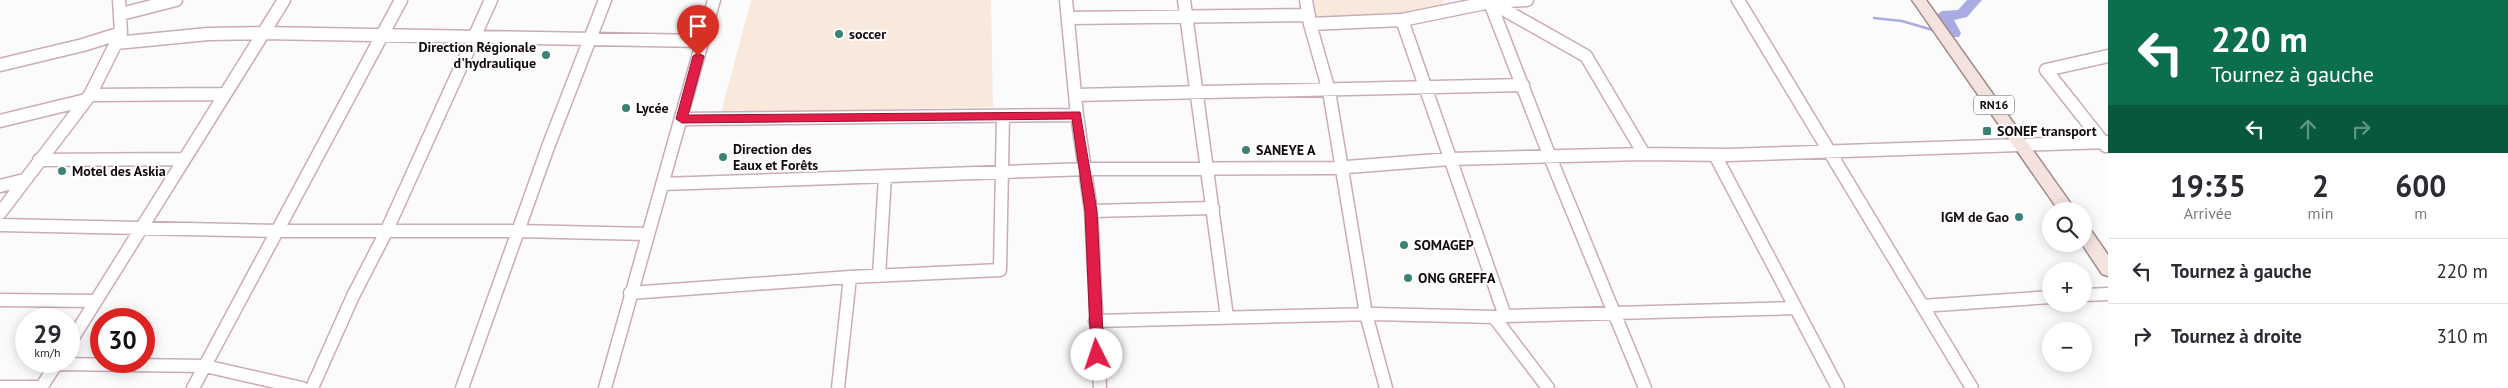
<!DOCTYPE html>
<html lang="fr">
<head>
<meta charset="utf-8">
<style>
  body { margin:0; font-family:"PT Sans",sans-serif; background:#f7f7f7; color:#2b2b33; height:100vh; display:flex; flex-direction:column; font-size:19px; white-space:nowrap }
  * { box-sizing:border-box; margin:0 }
  p { font-size:16px; color:#7c7c81 }
  .icon { flex:none; width:28px; height:28px; fill:none; stroke:currentColor; stroke-width:2; stroke-linecap:round; stroke-linejoin:round }
  .map { position:relative; flex:1; overflow:hidden }
  .drawer { display:flex; flex-direction:column; background:#fff; width:400px }
  .drawer>* { flex:none }
  .hud { background:#0b6e4f; color:#fff; overflow:hidden }
  .tools { position:absolute; left:2042px; top:202px; display:grid; gap:10px }
  .tools a { display:grid; place-items:center; width:50px; height:50px; border-radius:50%; background:#fff; box-shadow:0 2px 12px #0003; font-size:25px }
  .speed { position:absolute; left:15px; top:308px; display:flex; gap:10px; font-size:25px; font-weight:700; text-align:center }
  .speed>* { display:grid; place-content:center; width:65px; height:65px; border-radius:50%; background:#fff; box-shadow:0 2px 12px #0003; line-height:1 }
  .speed small { font-size:12px; font-weight:400 }
  .speed .limit { border:8px solid #d22; background:#fff; color:#111 }
  .pin { position:absolute; display:grid; place-items:center; width:42px; height:42px; color:#fff; margin:-51px -21px; border-radius:50% 50% 50% 0; rotate:-45deg; box-shadow:0 0 5px #0007 }
  .pin .icon { rotate:45deg }
  .me { position:absolute; width:55px; margin:-28px; rotate:356deg; stroke-linejoin:round; filter:drop-shadow(0 0 4px #0008) }
  .turn { display:flex; align-items:center; gap:18px; height:105px; padding:0 20px; font-size:22px }
  .turn .icon { width:65px; height:65px; stroke-width:2.5 }
  .turn b { display:block; font-size:35px; line-height:42px }
  .lanes { display:flex; align-items:center; height:48px; padding:0 20px; background:#0003; justify-content:center; gap:25px; direction:ltr }
  .lanes .off { opacity:.35 }
  .eta { display:flex; justify-content:space-evenly; align-items:center; height:85px; text-align:center }
  .eta b { font-size:30px; font-weight:600; line-height:35px }
  ul { padding:0; list-style:none }
  li { display:flex; align-items:center; gap:15px; height:65px; padding:0 20px; border-top:1px solid #e1e1e2 }
  li div { flex:1 }
  li b { display:block; font-size:19px }
  li em { font-style:normal }
  main { display:flex; flex:1; min-height:0 }
  .map>svg:first-child { display:block }
  .green { fill:#f9e9dd }
  .lines { fill:none; stroke-linecap:round; stroke-linejoin:round }
  .stream { stroke:#aaabe3; stroke-width:2.5 }
  .river { fill:#aaabe3; fill-rule:evenodd }
  .minor-casing { stroke:#cbabb8; stroke-width:15 }
  .major-casing { stroke:#a08988; stroke-width:3 }
  .minor { stroke:#fff; stroke-width:12 }
  .major { fill:#f4e2df; fill-rule:evenodd }
  .route { fill:#e11d48; stroke:#92132f }
  .poi-dot { fill:#3c8177; stroke:#fff; stroke-width:2 }
  .labels { text-anchor:middle; stroke-width:4; stroke-linejoin:round; paint-order:stroke }
  .shield { fill:#fff; stroke:#5a5456; stroke-width:1 }
  .shield-label { font-size:12px; font-weight:bold; fill:#140a0e }
  .poi-label { font-size:14px; font-weight:bold; fill:#140a0e; stroke:#fff; text-anchor:start }
</style>
</head>
<body>
<main>
<div class="map">
<svg width="2108" height="388" viewBox="0 0 2108 388">
  <rect width="100%" height="100%" fill="#fbfbfb"/>
  <path class="green" d="M751,0H991L993,107L721,113Z
    M1311,0H1445L1438,8L1402,16L1315,21Z"/>
  <g class="lines">
    <path class="stream" d="M1874,18L1902,21L1936,31"/>
    <path class="river" d="M1967,0H1982L1967,17L1954,20L1961,33L1959,37H1949L1935,16L1942,11L1958,10Z"/>
    <g class="minor-casing">
      <path id="minor" d="M1066,0L1077,115L1091,211L1100,388
        M1184,0L1227,317
        M1306,0L1310,24L1329,91L1366,314L1386,388
        M1487,0L1586,56L1644,154
        M1489,0L1550,157L1645,388
        M1738,0L1972,388
        M121,14L176,0
        M1068,18L1309,15
        M1402,20L1505,316L1494,317
        M1310,24L1402,20L1490,2L1527,0
        M116,43L208,34L263,33L703,41
        M0,65L83,45L121,33
        M90,95L225,94
        M1075,95L1523,85
        M682,119L1077,115
        M0,121L86,100
        M2106,146L2046,70L2108,56
        M1715,155L1838,388
        M39,160L184,159
        M662,184L1086,169L1334,168L1450,159L1644,154L1728,155L2108,142
        M0,186L24,180
        M1091,211L1213,208
        M0,213L90,95L121,33L119,0
        M0,225L278,231H519L647,234
        M879,276L885,176
        M630,293L850,277L1000,270L1003,116
        M2084,295L2108,294
        M0,300L96,301
        M1922,306L2051,297
        M1505,316L1794,308
        M1095,321L1374,314L1494,317L1548,388
        M69,344L284,0
        M57,364L205,366L302,388
        M0,387H42
        M41,388L58,361
        M193,388L401,0
        M312,388L353,296L386,232L491,0
        M462,388L548,147L605,0
        M605,388L714,0
        M838,388L850,277"/>
    </g>
    <g class="major-casing">
      <path id="major" d="M1912,0H1926L2076,211H2059Z
        M2084,227L2090,229L2108,255V276L2102,274L2082,244H2084Z"/>
    </g>
    <use href="#minor" class="minor"/>
    <use href="#major" class="major"/>
  </g>
  <path class="route" d="M698,53L704,56L688,115L1080,112L1097,211L1104,355L1102,359H1093L1091,355L1085,211L1072,119L682,123L676,119L693,56Z"/>
  <g class="poi-dot">
    <circle cx="839" cy="34" r="5"/>
    <circle cx="546" cy="55" r="5"/>
    <circle cx="626" cy="108" r="5"/>
    <rect x="1982" y="126" width="10" height="10" rx="2.5"/>
    <circle cx="1246" cy="150" r="5"/>
    <circle cx="723" cy="157" r="5"/>
    <circle cx="62" cy="171" r="5"/>
    <circle cx="2019" cy="217" r="5"/>
    <circle cx="1404" cy="245" r="5"/>
    <circle cx="1408" cy="278" r="5"/>
  </g>
  <g class="labels">
    <rect class="shield" x="1974" y="95.5" width="40" height="19" rx="4"/>
    <g class="shield-label">
      <text x="1994" y="109">RN16</text>
    </g>
    <g class="poi-label">
      <text x="849" y="39">soccer</text>
      <text x="536" y="52" text-anchor="end">Direction Régionale<tspan x="536" dy="16">d'hydraulique</tspan></text>
      <text x="636" y="113">Lycée</text>
      <text x="1997" y="136">SONEF transport</text>
      <text x="733" y="154">Direction des<tspan x="733" dy="16">Eaux et Forêts</tspan></text>
      <text x="1256" y="155">SANEYE A</text>
      <text x="72" y="176">Motel des Askia</text>
      <text x="2009" y="222" text-anchor="end">IGM de Gao</text>
      <text x="1414" y="250">SOMAGEP</text>
      <text x="1418" y="283">ONG GREFFA</text>
    </g>
  </g>
</svg>
<div class="tools">
<a><svg class="icon" aria-label="search" viewBox="0 0 24 24"><circle cx="10" cy="10" r="6"/><path d="M15 15l6 6"/></svg></a>
<a>+</a>
<a>−</a>
</div>
<div class="speed"><div>29<small>km/h</small></div><div class="limit">30</div></div>
<div class="pin" style="left:698px;top:56px;background:#d93025"><svg class="icon" aria-label="arrive" viewBox="0 0 24 24"><path d="M6 21V4h12l-3 4 3 4H6"/></svg></div>
<svg class="me" style="left:1097px;top:355px" viewBox="-20 -20 40 40"><circle r="19" fill="#fff"/><path d="M0-13L10 11 0 6-10 11z" fill="#e11d48"/></svg>
</div>
<section class="drawer">
<div class="hud">
<div class="turn"><svg class="icon" aria-label="left" viewBox="0 0 24 24"><path d="M17 20v-9H6M10 6l-5 5 5 5"/></svg><div><b>220 m</b>Tournez à gauche</div></div>
<div class="lanes"><svg class="icon" aria-label="left" viewBox="0 0 24 24"><path d="M17 20v-9H6M10 6l-5 5 5 5"/></svg><svg class="icon off" aria-label="ahead" viewBox="0 0 24 24"><path d="M12 20V5M6 11l6-6 6 6"/></svg><svg class="icon off" aria-label="right" viewBox="0 0 24 24"><path d="M7 20v-9h11M14 6l5 5-5 5"/></svg></div>
</div>
<div class="eta">
<div><b>19:35</b><p>Arrivée</p></div>
<div><b>2</b><p>min</p></div>
<div><b>600</b><p>m</p></div>
</div>
<ul>
<li><svg class="icon" aria-label="left" viewBox="0 0 24 24"><path d="M17 20v-9H6M10 6l-5 5 5 5"/></svg><div><b>Tournez à gauche</b></div><em>220 m</em></li>
<li><svg class="icon" aria-label="right" viewBox="0 0 24 24"><path d="M7 20v-9h11M14 6l5 5-5 5"/></svg><div><b>Tournez à droite</b></div><em>310 m</em></li>
</ul>
</section>
</main>
</body>
</html>
